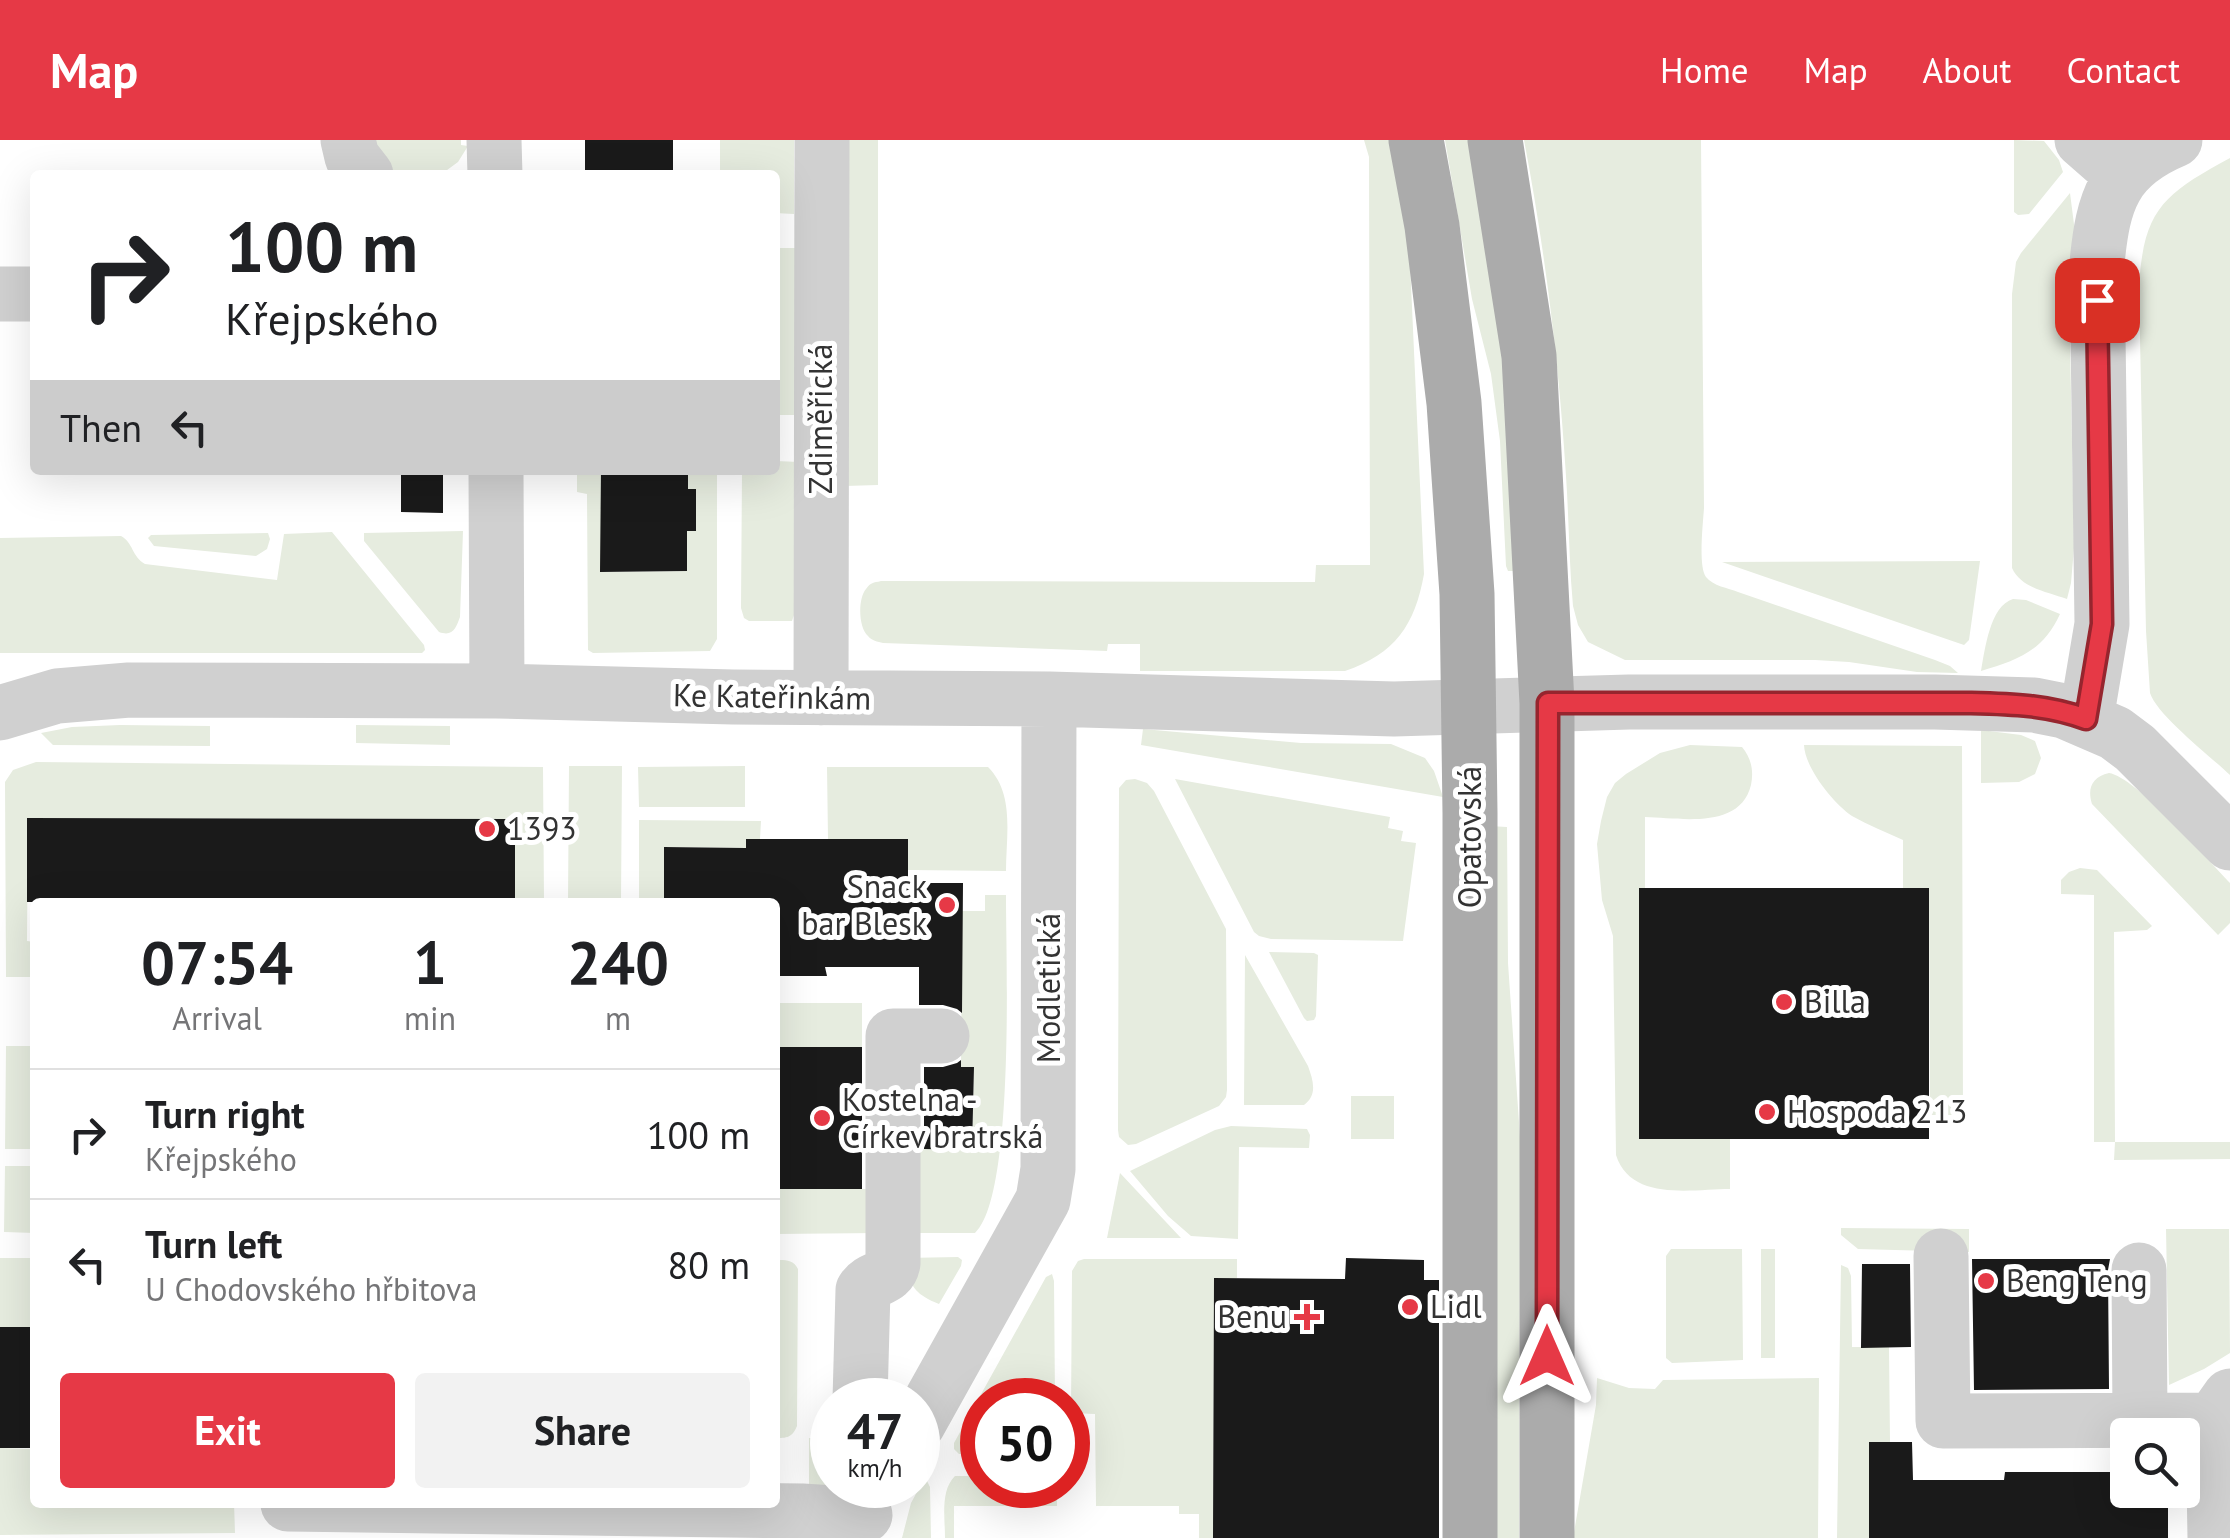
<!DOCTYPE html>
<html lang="en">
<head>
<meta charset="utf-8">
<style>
  body { margin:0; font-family:"PT Sans",sans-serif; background:#f2f2f2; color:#202124; height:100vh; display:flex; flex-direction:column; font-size:38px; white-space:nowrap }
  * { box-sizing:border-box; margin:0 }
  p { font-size:32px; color:#757577 }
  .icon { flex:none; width:55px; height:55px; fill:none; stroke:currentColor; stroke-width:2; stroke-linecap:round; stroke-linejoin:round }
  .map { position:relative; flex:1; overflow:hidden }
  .drawer { position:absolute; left:30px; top:758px; width:750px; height:610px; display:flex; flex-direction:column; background:#fff; border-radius:10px; box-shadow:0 10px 40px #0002 }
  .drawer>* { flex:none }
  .hud { position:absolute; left:30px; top:30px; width:750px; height:305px; border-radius:10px; box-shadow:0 10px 40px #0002; background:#fff; color:#202124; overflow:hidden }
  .tools { position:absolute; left:2110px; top:1278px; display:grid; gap:20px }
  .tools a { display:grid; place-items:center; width:90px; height:90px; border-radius:10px; background:#fff; box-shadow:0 10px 40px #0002; font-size:50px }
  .speed { position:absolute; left:810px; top:1238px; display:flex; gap:20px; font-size:50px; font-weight:700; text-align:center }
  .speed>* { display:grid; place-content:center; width:130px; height:130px; border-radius:50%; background:#fff; box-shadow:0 10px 40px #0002; line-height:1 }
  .speed small { font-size:25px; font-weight:400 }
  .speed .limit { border:15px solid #d22; background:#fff; color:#111 }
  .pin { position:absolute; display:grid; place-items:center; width:85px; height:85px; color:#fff; margin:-42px; border-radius:20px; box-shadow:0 5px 15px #0006 }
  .me { position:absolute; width:110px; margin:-55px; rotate:0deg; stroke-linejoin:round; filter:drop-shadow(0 0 8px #0008) }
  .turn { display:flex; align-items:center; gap:35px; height:210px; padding:0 30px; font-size:45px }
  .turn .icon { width:130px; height:130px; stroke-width:2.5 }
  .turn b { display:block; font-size:70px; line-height:85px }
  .then { display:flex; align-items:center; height:95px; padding:0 30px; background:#0003; gap:20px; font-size:38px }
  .eta { display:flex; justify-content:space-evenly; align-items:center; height:170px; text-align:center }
  .eta b { font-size:60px; font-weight:700; line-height:70px }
  .primary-button { display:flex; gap:20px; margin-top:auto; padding:20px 30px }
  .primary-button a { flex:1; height:115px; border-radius:10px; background:#e63946; color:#fff; font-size:40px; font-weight:700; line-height:115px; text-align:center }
  .primary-button a+a { background:#f2f2f2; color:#202124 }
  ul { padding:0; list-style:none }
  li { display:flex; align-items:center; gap:30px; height:130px; padding:0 30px; border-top:2px solid #e0e0e0 }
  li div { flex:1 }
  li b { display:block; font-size:38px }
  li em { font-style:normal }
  header { display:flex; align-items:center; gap:60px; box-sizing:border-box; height:140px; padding:0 50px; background:#e63946; color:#fff }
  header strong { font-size:48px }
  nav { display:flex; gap:55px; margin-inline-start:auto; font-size:35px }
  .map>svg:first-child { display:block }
  .green { fill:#e6ecdf }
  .building { fill:#1a1a1a }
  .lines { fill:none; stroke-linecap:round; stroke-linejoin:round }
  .minor { stroke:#d0d0d0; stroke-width:55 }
  .major { stroke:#ababab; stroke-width:55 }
  .route-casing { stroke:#96252e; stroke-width:25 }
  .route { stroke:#e63946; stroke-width:18 }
  .poi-dot { fill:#e63946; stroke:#fff; stroke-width:4 }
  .labels { text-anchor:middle; stroke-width:10; stroke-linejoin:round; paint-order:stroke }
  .street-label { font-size:32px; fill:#333; stroke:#fff }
  .poi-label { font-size:32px; fill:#333; stroke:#fff; text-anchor:start }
</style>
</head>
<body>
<header>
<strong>Map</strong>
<nav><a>Home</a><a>Map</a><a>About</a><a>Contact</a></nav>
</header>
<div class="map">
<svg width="2230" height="1398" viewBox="0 0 2230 1398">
  <rect width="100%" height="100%" fill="#fff"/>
  <path class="green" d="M365,0H461V5L468,6L458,22L443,33L398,35L389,31Z
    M720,0H794V74L775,73V35H720Z
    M846,0H878V345L845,346Z
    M1364,0H1393L1409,100L1424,434C1415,485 1395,514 1345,531H1140V504H1108L1107,511L883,503C878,502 871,500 868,496C858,487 858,458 866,449C871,442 873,443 881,441L1315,442L1316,425H1370L1369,17Z
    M1445,0H1470L1505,236L1514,431H1508L1506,426L1500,301L1491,234L1472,159Z
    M1524,0H1701L1704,368C1703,384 1698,426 1706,437C1713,446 1728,448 1738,452L1935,520L1950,526L1958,533L1917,532L1849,522L1815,520H1625L1588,502L1578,485L1573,466C1569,423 1569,379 1566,336C1559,223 1545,110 1524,0Z
    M2014,0L2044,1L2059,20L2063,32L2029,74L2018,75L2014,72Z
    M2230,18V635C2210,616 2157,575 2150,553L2146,491L2139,148C2143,69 2164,54 2230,18Z
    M2070,53L2076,100L2069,149L2074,408L2071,443L2067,459C2047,452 2021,448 2012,428V154L2016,122L2021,113Z
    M775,108H800L801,275H775Z
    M775,321L800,322L797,466L792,481H749L744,478L741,468L742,330H775Z
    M577,330H601V432L687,431V391L696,390L688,349V330H717V499L710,511L593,513L588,510L587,354L577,352Z
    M463,391L460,477C456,488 453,497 439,492L364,401V393Z
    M332,392L424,505L425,510L422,513H0V398L121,396C133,402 132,417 145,424L277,440L284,394Z
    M268,393L270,399L267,409L256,416L154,406L148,398L151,395Z
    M1980,421L1969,500L1964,505L1722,422Z
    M2013,459L2026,460L2060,474C2043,511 2018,520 1981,531C1985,509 1990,466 2013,459Z
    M120,585L210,586V606L53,605L41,593L72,587Z
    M356,585L450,586V605L356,603Z
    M1143,589L1301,603L1391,604L1425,618L1434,631L1443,657L1141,605Z
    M1981,590L2021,595L2035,601L2041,618L2035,634L2019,642L1981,643Z
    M1690,605L1742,607C1751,618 1754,630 1751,645C1740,690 1680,678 1645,677V748L1639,749V998L1730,999V1049C1692,1049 1631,1062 1616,1015L1613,796L1602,760L1597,704L1601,681L1607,657L1615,643L1626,634L1660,613Z
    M1804,605L1962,606L1963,975H1930L1929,749L1903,748V700C1886,692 1868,685 1852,676C1833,663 1805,628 1804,605Z
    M36,622L543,627L544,762H515V679L28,678L27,801L35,802V837H6L5,642L13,630Z
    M569,626H622L621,762H568Z
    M745,626V667H639L638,627Z
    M827,627H988C1015,654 1006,696 1006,731L908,730L828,699Z
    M2109,633C2136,637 2207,719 2230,743V783L2218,795L2092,664C2087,648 2092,637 2109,633Z
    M1135,639L1147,643L1154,651L1226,789L1227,950L1226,957L1219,966L1136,1004L1128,1005L1119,997L1118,990L1119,648L1126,640Z
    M1175,639L1390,677L1388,688L1403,691L1401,701L1416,703L1403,801L1271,799L1259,796L1254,792Z
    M639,680L761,681L760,699L746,708L664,707V762H639Z
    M1489,686L1507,687L1508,823L1520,997L1519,1398H1496Z
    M2080,728L2097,730L2152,786L2147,790L2114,792L2115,1002H2230V1019L2114,1020L2115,1002H2094V755L2061,754V740L2069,732Z
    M985,755H1006C1006,818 1015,1056 975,1093H905L906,1008L972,1010L974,927H961L962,771H985Z
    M1269,812L1314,813L1318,815L1316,876L1314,880L1307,881L1304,878Z
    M1245,815L1308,926C1313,940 1318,955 1304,965H1244Z
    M775,863H862V907H775Z
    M6,906H35V1009H5Z
    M1351,956H1394V999H1351Z
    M1231,986L1307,989L1310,995L1309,1008L1239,1007L1238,1099L1191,1096L1168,1076L1130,1031L1215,990Z
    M5,1026H35V1093L4,1092Z
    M1120,1033L1181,1098H1107Z
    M775,1049H869L879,1093L775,1094Z
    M1841,1088L1969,1089V1112L1858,1109L1841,1095Z
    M2166,1089H2229L2230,1213L2204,1229L2169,1245Z
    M1671,1109H1742L1743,1220L1672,1223L1666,1218V1116Z
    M1761,1109H1775V1218H1761Z
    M958,1117L962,1120L961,1126L939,1164C912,1153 910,1145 905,1118Z
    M0,1118H35V1187H0Z
    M1084,1119H1237V1138L1214,1139L1213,1398H1199V1374H1179V1366H1096L1095,1274L1071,1273L1072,1131L1078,1121Z
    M775,1120C785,1120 793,1119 798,1129L797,1286C792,1298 787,1298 775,1298Z
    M1841,1125L1848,1128L1851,1136L1852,1207H1889L1890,1302L1869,1303V1398H1837Z
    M1052,1134L1054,1141L1055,1260H982V1315L959,1314L954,1309V1303L1046,1137Z
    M1597,1238L1629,1248L1655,1249L1663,1240L1819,1238L1818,1398H1573L1596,1265Z
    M809,1298L832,1299V1345H841L809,1348Z
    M0,1308L35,1309V1362L234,1363L235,1393L0,1395Z
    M955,1336H982V1345H1057V1366H954V1398H945C945,1377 940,1351 955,1336Z
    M923,1341H927L930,1347L931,1398H902L911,1363Z"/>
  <path class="building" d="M585,0H673V35H585Z
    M401,330H443V373L401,372Z
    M601,330H688V349H696V391H687V431L600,432Z
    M27,678L515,679V762H27Z
    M746,699H908V743H963L962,873L957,869L943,865H919V827H825L827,836H775V762H664V707L746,708Z
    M1639,748H1929V999H1639Z
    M775,907H862V1049H775Z
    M961,920V927H974L972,1010L924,1009V927H943L957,923Z
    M1346,1118L1424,1120V1140H1439V1398H1213L1214,1138L1345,1139Z
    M1972,1119H2110L2108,1130L2109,1249L1974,1250Z
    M1862,1124H1910L1911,1207L1861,1208Z
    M0,1187H35V1308H0Z
    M1869,1302H1912L1913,1340H2004L2005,1332H2128V1350H2168V1398H1869Z"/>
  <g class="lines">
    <path class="minor" d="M348,0L352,17L366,35
      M494,0L495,35
      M2082,0L2122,35
      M0,154H35
      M496,330L497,551
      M821,558L822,0
      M0,573L57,556L129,550L497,551L733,557L1049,559L1394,569L1629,562H1935L2034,565L2064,571L2115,593L2135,608L2230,703
      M2086,579L2102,484L2097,123C2103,61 2113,26 2175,0
      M1941,1116L1943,1281L2213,1280
      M2139,1130L2140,1281
      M860,1260L863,1150C872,1136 890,1141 893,1123V896H942
      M918,1284L1043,1060L1048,1029L1049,559
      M288,1364L802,1371L865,1375
      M2215,1398L2213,1280L2230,1256"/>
    <path class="major" d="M1416,0L1432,86L1454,263L1467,454L1470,673V1398
      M1495,0L1529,216L1547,563V1398"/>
  </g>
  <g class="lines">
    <g class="route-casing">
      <path id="route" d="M1547,1216L1548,563H1971C2012,564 2048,565 2086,579L2102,484L2097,160"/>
    </g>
    <use href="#route" class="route"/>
  </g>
  <g class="poi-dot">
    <circle cx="487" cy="689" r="10"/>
    <circle cx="947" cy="765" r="10"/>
    <circle cx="1784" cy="862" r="10"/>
    <circle cx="1767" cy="972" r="10"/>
    <circle cx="822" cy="978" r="10"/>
    <circle cx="1986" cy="1141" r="10"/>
    <circle cx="1410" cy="1167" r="10"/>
    <path d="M1302 1162h10v10h10v10h-10v10h-10v-10h-10v-10h10z"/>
  </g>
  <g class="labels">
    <g class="street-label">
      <text transform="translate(821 279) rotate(-90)" y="11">Zdiměřická</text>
      <text transform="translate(772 557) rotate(1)" y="11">Ke Kateřinkám</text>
      <text transform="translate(1470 697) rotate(-90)" y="11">Opatovská</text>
      <text transform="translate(1049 848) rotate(-90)" y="11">Modletická</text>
    </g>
    <g class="poi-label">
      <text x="507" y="700">1393</text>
      <text x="927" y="758" text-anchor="end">Snack<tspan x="927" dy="37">bar Blesk</tspan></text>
      <text x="1804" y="873">Billa</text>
      <text x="842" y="971">Kostelna -<tspan x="842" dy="37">Církev bratrská</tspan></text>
      <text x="1787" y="983">Hospoda 213</text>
      <text x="2006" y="1152">Beng Teng</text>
      <text x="1430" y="1178">Lidl</text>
      <text x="1287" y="1188" text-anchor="end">Benu</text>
    </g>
  </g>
</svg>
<div class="tools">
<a><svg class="icon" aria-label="search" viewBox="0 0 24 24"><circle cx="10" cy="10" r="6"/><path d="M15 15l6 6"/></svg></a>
</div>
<div class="speed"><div>47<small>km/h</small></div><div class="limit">50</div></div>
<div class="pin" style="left:2097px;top:160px;background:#d93025"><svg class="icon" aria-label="arrive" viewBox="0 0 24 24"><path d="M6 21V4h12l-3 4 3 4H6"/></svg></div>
<svg class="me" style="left:1547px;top:1216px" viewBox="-20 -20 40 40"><path d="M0-17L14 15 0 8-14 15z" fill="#e63946" stroke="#fff" stroke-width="4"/></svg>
<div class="hud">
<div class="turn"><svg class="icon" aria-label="right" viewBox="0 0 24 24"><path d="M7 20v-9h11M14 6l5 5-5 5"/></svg><div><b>100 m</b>Křejpského</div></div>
<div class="then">Then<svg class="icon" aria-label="left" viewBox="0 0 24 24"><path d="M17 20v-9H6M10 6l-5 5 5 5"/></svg></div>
</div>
<section class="drawer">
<div class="eta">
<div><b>07:54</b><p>Arrival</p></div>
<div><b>1</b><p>min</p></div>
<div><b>240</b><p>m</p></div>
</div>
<ul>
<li><svg class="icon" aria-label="right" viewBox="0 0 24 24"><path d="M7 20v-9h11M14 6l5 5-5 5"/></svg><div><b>Turn right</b><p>Křejpského</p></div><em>100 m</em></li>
<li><svg class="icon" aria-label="left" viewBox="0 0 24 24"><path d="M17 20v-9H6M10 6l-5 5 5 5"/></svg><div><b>Turn left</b><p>U Chodovského hřbitova</p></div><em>80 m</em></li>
</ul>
<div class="primary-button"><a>Exit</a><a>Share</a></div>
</section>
</div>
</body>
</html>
